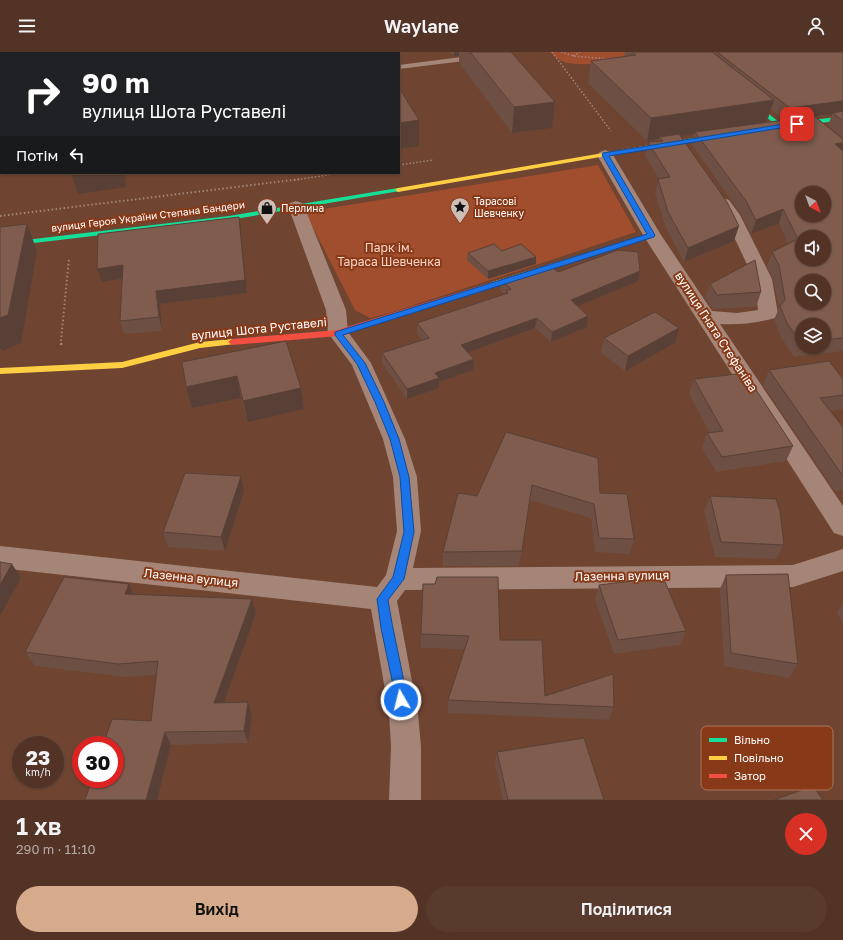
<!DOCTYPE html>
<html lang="uk">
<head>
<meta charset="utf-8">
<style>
  body { margin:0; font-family:"Golos Text",sans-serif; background:#593b2d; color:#f1f3f6; height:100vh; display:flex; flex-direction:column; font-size:15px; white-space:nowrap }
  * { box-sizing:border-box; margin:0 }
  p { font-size:13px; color:#b5aaa7 }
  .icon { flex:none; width:22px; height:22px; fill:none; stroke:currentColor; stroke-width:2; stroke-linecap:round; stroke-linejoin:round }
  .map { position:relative; height:748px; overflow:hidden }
  .sheet { display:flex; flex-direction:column; background:#533325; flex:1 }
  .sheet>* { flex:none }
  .banner { position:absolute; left:0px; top:0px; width:400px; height:122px; box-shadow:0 1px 3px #0004,0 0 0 1px #694e42; background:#202124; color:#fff; overflow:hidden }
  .needle { width:26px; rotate:139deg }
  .fabs { position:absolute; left:795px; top:134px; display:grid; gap:8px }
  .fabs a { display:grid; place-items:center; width:36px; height:36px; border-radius:50%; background:#533325; box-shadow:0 1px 3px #0004,0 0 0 1px #694e42; font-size:20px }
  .speed { position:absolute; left:12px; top:684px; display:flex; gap:8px; font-size:20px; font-weight:700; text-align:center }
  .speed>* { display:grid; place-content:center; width:52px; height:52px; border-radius:50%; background:#533325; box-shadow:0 1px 3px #0004,0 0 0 1px #694e42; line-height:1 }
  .speed small { font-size:10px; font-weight:400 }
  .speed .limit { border:6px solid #d22; background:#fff; color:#111 }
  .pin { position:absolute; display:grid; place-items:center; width:34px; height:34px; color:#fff; margin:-17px; border-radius:8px; box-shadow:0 2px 6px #0006 }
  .me { position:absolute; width:44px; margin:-22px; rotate:352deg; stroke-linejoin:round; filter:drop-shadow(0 0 3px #0008) }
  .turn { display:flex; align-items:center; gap:14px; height:84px; padding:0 16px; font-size:18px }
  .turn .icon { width:52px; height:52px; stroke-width:2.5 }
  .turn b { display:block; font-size:28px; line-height:34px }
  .then { display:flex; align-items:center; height:38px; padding:0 16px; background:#0003; gap:8px; font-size:15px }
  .round { display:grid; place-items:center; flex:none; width:42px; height:42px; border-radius:21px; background:#593b2d }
  .head { display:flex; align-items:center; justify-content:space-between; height:68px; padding:0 16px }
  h1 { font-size:24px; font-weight:600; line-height:30px }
  .primary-button { display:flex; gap:8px; margin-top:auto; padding:8px 16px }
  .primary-button a { flex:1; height:46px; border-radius:24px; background:#d6ab8b; color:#111; font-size:16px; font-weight:600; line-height:46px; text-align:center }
  .primary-button a+a { background:#593b2d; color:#f1f3f6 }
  header { display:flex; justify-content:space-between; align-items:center; height:52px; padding:0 16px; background:#533325; font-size:18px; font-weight:600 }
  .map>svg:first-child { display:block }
  .green { fill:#a04e2e }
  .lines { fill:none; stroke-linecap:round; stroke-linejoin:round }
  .path-far2 { stroke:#a48578; stroke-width:1.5; stroke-dasharray:1.5 2; stroke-linecap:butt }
  .path-far1 { stroke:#a48578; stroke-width:2; stroke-dasharray:1.5 2.5; stroke-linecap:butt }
  .path { stroke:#a48578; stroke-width:2.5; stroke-dasharray:2 3; stroke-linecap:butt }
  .lane { fill:#a48578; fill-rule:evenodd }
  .street { fill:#a48578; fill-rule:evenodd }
  .fast { fill:#16e098; fill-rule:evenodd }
  .slow { fill:#ffcf43; fill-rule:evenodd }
  .jam { fill:#f24e42; fill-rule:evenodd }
  .wall { fill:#6d4f43; fill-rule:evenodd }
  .shaded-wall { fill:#594037 }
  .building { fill:#7f5c4e; stroke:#594037; fill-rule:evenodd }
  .route { fill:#1a73e8; stroke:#114b97 }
  .labels { text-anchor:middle; stroke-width:4; stroke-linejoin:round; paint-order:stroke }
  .far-poi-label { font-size:10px; fill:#fff; stroke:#883918; text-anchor:start }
  .far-street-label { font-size:10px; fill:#fff; stroke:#883918 }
  .park-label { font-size:12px; fill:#fad4c4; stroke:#883918 }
  .street-label { font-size:12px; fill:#fff; stroke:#883918 }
  .key { fill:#883918; stroke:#ac745d; stroke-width:1 }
  .key-label { font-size:11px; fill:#fff }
</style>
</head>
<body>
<header><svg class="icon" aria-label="menu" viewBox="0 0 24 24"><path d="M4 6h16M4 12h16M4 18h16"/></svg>Waylane<svg class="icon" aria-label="person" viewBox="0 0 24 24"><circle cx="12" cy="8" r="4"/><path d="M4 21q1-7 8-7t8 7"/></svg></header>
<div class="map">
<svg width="843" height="748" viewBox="0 0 843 748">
  <rect width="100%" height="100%" fill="#6f4431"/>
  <path class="green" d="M550,0H664C633,5 599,16 568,11C561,10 556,5 550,0Z
    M598,113L636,180L390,261L370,266L355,258L305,160Z"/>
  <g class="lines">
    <path class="path-far2" d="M552,0L611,79
      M561,0L573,4L609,7
      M573,4L580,0
      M399,113L434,108
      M294,128L341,121"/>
    <path class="path-far1" d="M0,164L301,127
      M61,289L69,206"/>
    <path class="path" d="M61,293L62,288"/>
    <path class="lane" d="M469,4L473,6L472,8L399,17V13Z"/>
    <path class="street" d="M123,0H143L123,1Z
      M605,98L610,100L613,103L661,183L712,259L737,261L758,258L754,227L724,164L715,151L717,148L723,146L729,148L740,163L772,227L778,262L775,266C757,271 739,273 720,272L843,454V484L834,481L643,183L597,103L600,100Z
      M296,149L302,151L304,154L346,258L348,280L371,311L405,387L417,425L421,479L413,516L793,513L843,497V519L793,535L405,538L397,549L418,661L421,695V748H389L391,695L389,661L371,557L0,516V494L377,535L386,523L397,479L393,425L383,387L352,313L328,281L326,258L288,154L290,151Z"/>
    <path class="fast" d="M744,46H748L783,73V75H779L744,48Z
      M843,64V68L791,75L788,73L791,71Z
      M723,81L725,82V84L650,97L647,95L650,93Z
      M398,136L401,138L400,139L229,168L0,195V191L229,164Z"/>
    <path class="slow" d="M650,93L652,94V96L398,140L395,138L398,136Z
      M652,181L655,183L654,184L498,234H492L491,232L492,230Z
      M232,287L235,288L236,290L235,292L200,296L122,316L0,322V316L122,310L200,290Z"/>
    <path class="jam" d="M492,230H498L499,232L498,234L338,284L232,293L228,290L232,287L337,278Z"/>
  </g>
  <path class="wall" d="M181,0H377V1H182Z
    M450,0H511L555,50L552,76L512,81L459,11V4H454Z
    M625,0H843V86L828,74L832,62L815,65L843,87V299L794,305L781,285L774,268L779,256L773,227L767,214L772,200L788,192L779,171L751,182L741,162L692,93L694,82L680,84L734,189L684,210L665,174L655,141L658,127H659L645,103L648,90L658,89L659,87L647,89L588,31L591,9L624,5ZM771,57L784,68L767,70ZM802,273H824V295H802Z
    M239,165L241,178L247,241L160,252L162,279L124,282L120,269L122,227L102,230Z
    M502,199L536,205V212L488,227L467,208L468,201Z
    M640,219L638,229L578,254L587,275L551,290L535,276L468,300L474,307L473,318L439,330V336L407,347L382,311V301L422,288L417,282V271L504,242L500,238L501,228L558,220Z
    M710,232L761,240L756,255L713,257L705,246Z
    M604,286L675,291L625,319L601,301Z
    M182,310L301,336L304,357L248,370L241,346L192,356L186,335Z
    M769,318L843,327V357L830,359L843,375V438L835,439L763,333Z
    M694,327L793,394L786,409L716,420L702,396L707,381H710L689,342Z
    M506,380L600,441L634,487L630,502L595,500L591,466L530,448L519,514H443V500L477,444Z
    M241,424L244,439L225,499L168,495L163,480Z
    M710,444L784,493L776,507L715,505L704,459Z
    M726,523L798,612L789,626L724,614L720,537Z
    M423,532L500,588L545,644L614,655L609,668L448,661V648L464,597L421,596V582Z
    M599,533L686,579L680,593L614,602L595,548Z
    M134,542L252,547L256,561L223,651L248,650L252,663L248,691L171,693L157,748H85L151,669L156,623L125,625L35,614L25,600Z
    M843,551V571L837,561Z
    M497,700L604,748H503L495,712Z"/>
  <path class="shaded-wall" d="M262,0H332V1H253Z
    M454,0H459V4H454Z
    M0,23H1V49H0Z
    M774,48L766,71L695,80L694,82L661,87L659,85V87L647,89L651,66Z
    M843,49V61H833L832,62L785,68L790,56Z
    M555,50L552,76L512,81L514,55Z
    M419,68V94L399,97V71Z
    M843,91V103L835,92Z
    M71,121H125L126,135L78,142Z
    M783,157L779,171L751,182L756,168Z
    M239,165L241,178L247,241L160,252L162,279L159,265L156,239Z
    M27,172L37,199L21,291L2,299L0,295V266Z
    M739,174L734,189L684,210L688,196Z
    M536,205V212L488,227V219Z
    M123,213L127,226L102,230L97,217Z
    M640,219L638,229L569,258L571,248Z
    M588,264L587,275L551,290L552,280Z
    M537,266L535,276L461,303V293Z
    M679,276L675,291L625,319L628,304Z
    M474,307L473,318L439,330V336L407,347V337L435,321Z
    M237,324L241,346L192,356L186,335Z
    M301,336L304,357L248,370L243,349Z
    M241,424L244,439L225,499L221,485Z
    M12,512L21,526L0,564V533Z
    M129,532L135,547L125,542Z
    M252,547L256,561L219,664L214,651Z
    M248,650L252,663L248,691L244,679Z
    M165,680L171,693L157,748H146Z"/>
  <path class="building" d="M0,0H97V1H1V23H0Z
    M193,0H262L253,1H194Z
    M336,0H377V1H336Z
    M470,0H511L555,50L514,55Z
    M632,0H712L774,48L651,66L591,9L636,3Z
    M717,0H843V49L790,56Z
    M399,36L419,68L399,71Z
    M843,59V69L833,61Z
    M814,64L843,87V91L835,92L843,99V286L824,288V273H802V290H800L787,271L780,254L785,248L779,213L772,200L798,187L783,157L756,168L746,149L695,80ZM802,141H824V163H802ZM802,185H824V207H802ZM802,229H824V251H802Z
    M679,82L727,150L739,174L688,196L668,160L658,127L670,125L648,90L663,89L659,85Z
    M239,165L245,228L156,239L159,265L120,269L123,213L97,217L98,182Z
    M27,172L8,263L0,266V175Z
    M494,192L502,199L521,192L536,205L488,219L468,201Z
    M618,198L638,200L640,219L571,248L588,264L552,280L537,266L461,293L474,307L435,321L439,326L407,337L382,301L429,286L417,271L508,241L506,239L511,237L501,228L549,213L558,220Z
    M755,208L761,240L717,243L710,232Z
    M655,260L679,276L628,304L604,286Z
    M286,289L301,336L243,349L237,324L186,335L182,310Z
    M829,309L843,327V343L820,346L843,375V424L769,318Z
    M745,321L793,394L722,405L707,381L723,379L694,327Z
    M506,380L598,406L600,441L627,442L634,487L599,486L594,452L532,433L522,499L443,500L458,441L477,444Z
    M185,421L241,424L221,485L163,480Z
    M710,444L776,447L780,459L784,493L721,490Z
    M0,510L12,512L0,533Z
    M788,522L798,612L731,601L726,523Z
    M64,525L129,532L125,542L252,547L214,651L248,650L244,679L165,680L146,748H85L92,727H115V693H103L112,667L151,669L158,609L118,612L25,600Z
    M437,525H498L500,588H542L545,644L613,622L614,655L448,648L469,584L421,582L423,532H435Z
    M663,525L686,579L618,588L599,533Z
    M584,686L604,748H508L497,700Z
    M813,734L823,748H774Z"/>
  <path class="route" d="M797,70L799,71V73L609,104L655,183L654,185L343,283L365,311L384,350L399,387L409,425L414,480L404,527L388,548C393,582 402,614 407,648L405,652L401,654L397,652L381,576L377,547L393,525L404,480L400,425L390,387L375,350L357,312L335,283V280L647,182L602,103L603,101Z"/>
  <defs>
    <g id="sight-pin" transform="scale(1)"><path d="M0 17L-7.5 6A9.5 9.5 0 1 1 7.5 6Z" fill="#cdbeb7" stroke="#883918"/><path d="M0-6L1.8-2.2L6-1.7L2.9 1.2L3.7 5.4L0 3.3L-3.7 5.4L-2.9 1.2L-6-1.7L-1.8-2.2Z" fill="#111"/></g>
    <g id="shop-pin" transform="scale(1)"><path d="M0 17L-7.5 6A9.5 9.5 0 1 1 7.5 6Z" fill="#cdbeb7" stroke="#883918"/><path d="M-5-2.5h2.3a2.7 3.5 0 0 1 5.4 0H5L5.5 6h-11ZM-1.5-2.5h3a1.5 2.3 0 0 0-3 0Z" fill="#111"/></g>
  </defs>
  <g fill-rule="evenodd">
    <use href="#sight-pin" x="460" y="155"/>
    <use href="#shop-pin" x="267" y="156"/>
  </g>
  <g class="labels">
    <g class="far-poi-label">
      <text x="474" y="153">Тарасові<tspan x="474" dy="12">Шевченку</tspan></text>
      <text x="281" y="160">Перлина</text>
    </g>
    <g class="far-street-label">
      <text transform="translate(148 164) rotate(-7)" y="4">вулиця Героя України Степана Бандери</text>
    </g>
    <g class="park-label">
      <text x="389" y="200">Парк ім.<tspan x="389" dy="14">Тараса Шевченка</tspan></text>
    </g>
    <g class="street-label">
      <text transform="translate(259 277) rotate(-6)" y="4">вулиця Шота Руставелі</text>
      <text transform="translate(716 280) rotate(57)" y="4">вулиця Гната Стефаніва</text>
      <text transform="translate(622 524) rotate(-1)" y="4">Лазенна вулиця</text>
      <text transform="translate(191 526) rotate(6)" y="4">Лазенна вулиця</text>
    </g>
  </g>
  <rect x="701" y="674" width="132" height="64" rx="6" class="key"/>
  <rect x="709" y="686" width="18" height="4" fill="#16e098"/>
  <rect x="709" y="704" width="18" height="4" fill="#ffcf43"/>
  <rect x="709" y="722" width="18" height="4" fill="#f24e42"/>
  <g class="key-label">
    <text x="734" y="692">Вільно</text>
    <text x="734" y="710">Повільно</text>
    <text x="734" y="728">Затор</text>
  </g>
</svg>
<div class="fabs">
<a><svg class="needle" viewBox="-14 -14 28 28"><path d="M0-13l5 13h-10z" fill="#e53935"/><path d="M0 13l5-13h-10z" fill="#b5aaa7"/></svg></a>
<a><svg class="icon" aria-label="sound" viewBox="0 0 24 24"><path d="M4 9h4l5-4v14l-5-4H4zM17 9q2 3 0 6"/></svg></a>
<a><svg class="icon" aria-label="search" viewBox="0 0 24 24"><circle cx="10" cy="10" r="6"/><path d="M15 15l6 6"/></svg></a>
<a><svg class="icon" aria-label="layers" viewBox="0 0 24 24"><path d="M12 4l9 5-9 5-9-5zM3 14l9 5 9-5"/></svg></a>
</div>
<div class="speed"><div>23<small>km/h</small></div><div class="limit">30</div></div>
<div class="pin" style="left:797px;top:72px;background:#d93025"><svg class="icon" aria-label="arrive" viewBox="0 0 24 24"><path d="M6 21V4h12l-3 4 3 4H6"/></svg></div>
<svg class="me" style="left:401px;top:648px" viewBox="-20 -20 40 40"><circle r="17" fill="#1a73e8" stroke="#fff" stroke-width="3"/><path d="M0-11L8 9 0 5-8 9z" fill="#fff"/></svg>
<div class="banner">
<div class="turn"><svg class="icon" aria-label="right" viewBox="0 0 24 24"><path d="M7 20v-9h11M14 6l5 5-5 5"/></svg><div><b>90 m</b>вулиця Шота Руставелі</div></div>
<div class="then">Потім<svg class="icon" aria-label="left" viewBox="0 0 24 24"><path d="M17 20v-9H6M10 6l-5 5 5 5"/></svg></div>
</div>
</div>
<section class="sheet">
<div class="head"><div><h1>1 хв</h1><p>290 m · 11:10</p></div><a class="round" style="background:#d93025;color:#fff"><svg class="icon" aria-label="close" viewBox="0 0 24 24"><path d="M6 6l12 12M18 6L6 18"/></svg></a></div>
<div class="primary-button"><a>Вихід</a><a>Поділитися</a></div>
</section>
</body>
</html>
